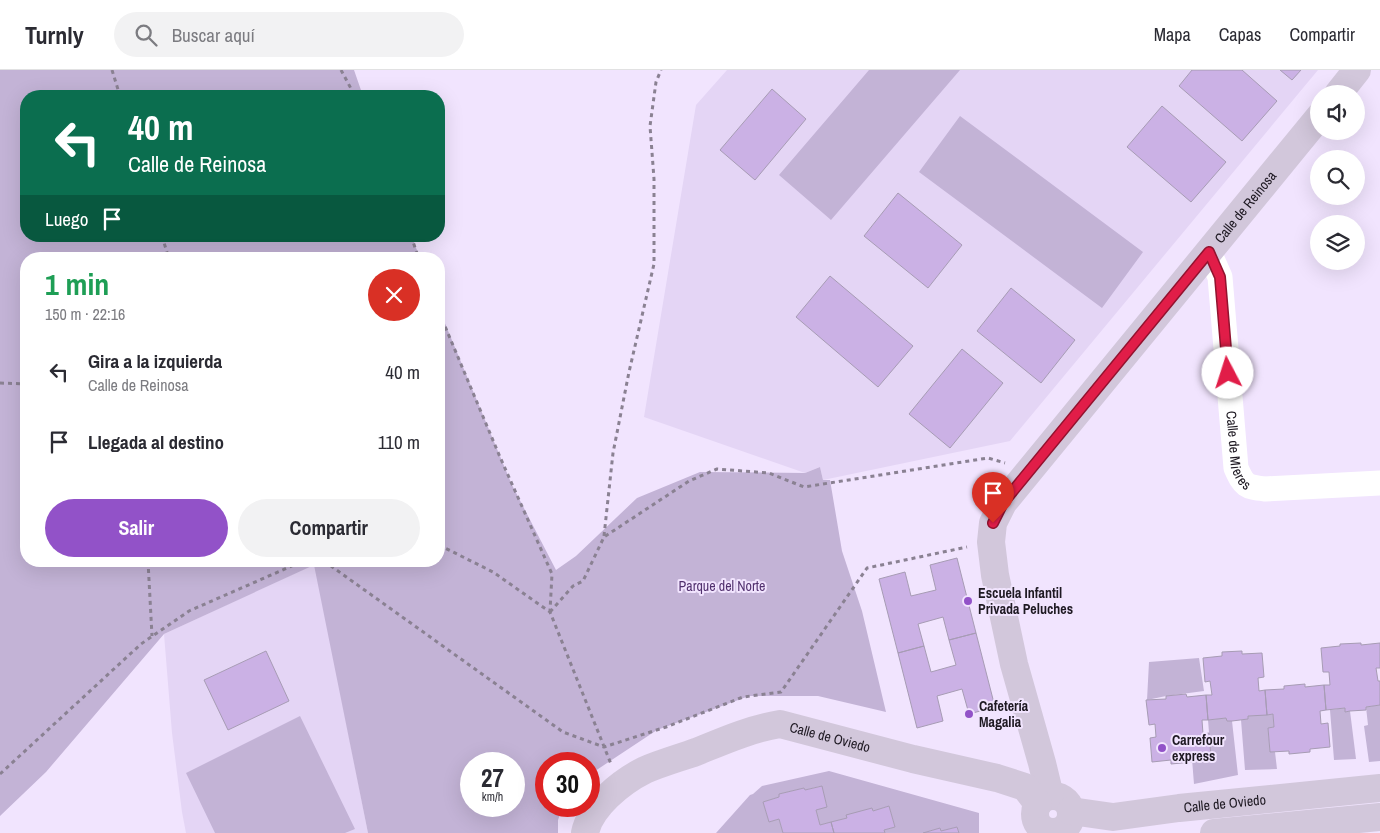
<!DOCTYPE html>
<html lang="es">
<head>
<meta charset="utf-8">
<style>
  body { margin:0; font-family:"Archivo Narrow",sans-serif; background:#f2f2f3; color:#2b2b33; height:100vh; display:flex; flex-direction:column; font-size:19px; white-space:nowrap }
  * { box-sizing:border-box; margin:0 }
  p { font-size:16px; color:#7c7c81 }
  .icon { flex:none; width:28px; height:28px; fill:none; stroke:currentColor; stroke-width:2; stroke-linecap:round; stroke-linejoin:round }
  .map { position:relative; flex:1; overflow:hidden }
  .sheet { position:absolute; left:20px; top:182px; width:425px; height:315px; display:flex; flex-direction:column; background:#fff; border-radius:20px; box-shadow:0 5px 20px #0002 }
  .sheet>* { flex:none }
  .guide { position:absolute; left:20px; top:20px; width:425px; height:152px; border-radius:20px; box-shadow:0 5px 20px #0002; background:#0b6e4f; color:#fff; overflow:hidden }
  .controls { position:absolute; left:1310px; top:15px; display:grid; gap:10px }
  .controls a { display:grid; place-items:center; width:55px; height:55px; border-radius:50%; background:#fff; box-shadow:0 5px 20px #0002; font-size:25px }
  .speed { position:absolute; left:460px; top:682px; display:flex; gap:10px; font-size:25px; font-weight:700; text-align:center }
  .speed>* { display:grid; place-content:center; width:65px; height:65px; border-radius:50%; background:#fff; box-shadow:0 5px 20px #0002; line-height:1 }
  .speed small { font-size:12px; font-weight:400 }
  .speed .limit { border:8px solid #d22; background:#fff; color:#111 }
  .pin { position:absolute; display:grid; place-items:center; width:42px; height:42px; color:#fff; margin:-51px -21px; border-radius:50% 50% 50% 0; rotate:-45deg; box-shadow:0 0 5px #0007 }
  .pin .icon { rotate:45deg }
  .me { position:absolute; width:55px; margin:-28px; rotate:355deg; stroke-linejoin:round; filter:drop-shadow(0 0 4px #0008) }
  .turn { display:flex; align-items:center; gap:18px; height:105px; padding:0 25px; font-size:22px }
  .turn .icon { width:65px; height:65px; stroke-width:2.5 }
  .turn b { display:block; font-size:35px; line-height:42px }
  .then { display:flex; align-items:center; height:48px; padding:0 25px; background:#0003; gap:10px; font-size:19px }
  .round { display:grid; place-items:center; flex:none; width:52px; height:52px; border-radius:26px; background:#f2f2f3 }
  .overview { display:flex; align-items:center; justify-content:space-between; height:85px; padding:0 25px }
  h1 { font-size:30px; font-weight:700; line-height:38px; color:#1e9e55 }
  .action { display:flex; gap:10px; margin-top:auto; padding:10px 25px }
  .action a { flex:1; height:58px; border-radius:30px; background:#9252c8; color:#fff; font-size:20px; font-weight:700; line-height:58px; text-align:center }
  .action a+a { background:#f2f2f3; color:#2b2b33 }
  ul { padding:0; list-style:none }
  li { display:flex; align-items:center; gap:15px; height:70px; padding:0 25px }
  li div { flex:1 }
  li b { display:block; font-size:19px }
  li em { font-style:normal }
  header { display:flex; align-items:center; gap:30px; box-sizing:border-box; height:70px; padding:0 25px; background:#fff; border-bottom:1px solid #e1e1e2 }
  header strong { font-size:24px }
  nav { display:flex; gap:28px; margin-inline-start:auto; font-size:18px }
  .search { width:350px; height:45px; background:#f2f2f3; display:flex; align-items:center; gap:12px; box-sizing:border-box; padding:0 18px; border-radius:28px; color:#7c7c81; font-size:19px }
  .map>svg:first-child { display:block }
  .built { fill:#e4d5f5 }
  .green { fill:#c3b3d6; fill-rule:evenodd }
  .building { fill:#cbb1e5; stroke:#a79cb4 }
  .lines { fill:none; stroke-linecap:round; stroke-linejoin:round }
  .path { stroke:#8a8192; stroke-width:3; stroke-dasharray:4 4; stroke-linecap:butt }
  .street { stroke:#fff; stroke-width:25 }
  .secondary { stroke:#d2c7db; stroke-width:28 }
  .route-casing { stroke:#92132f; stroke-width:12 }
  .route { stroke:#e11d48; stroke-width:9 }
  .poi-dot { fill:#9252c8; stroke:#f1e4fe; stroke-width:2 }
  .labels { text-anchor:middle; stroke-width:4; stroke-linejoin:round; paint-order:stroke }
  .street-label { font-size:14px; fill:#1e1922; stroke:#f1e4fe }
  .park-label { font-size:14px; fill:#51306e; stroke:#f1e4fe }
  .poi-label { font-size:14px; font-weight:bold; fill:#1e1922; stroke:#f1e4fe; text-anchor:start }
</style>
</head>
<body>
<header>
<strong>Turnly</strong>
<div class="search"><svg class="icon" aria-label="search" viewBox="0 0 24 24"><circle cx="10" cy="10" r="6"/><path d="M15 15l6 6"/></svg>Buscar aquí</div>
<nav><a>Mapa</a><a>Capas</a><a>Compartir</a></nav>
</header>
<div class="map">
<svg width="1380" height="763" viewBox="0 0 1380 763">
  <rect width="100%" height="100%" fill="#f1e4fe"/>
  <path class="built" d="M727,0H1318L1010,371L823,410L820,397L805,403L644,347L696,35Z
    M315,494L368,763H186L182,742L172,663L164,564Z"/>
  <path class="green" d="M0,0H354L363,26H26V166H412L420,189H26V491H439V239L512,415L556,500L576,486L637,428L700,402L805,403L820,397L823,410H830L842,481L862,541L886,642L818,626H749L657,660L589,705V694H546V736H563L558,750V763H368L314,495L164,564L46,702L0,746ZM471,694H514V736H471Z
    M869,0H960L831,150L779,105Z
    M960,46L1143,182L1102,238L919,102Z
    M1199,588L1204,621L1166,626L1147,630L1149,592Z
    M1380,635V691L1369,692L1364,656L1368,655L1366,637Z
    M1345,638V642L1350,641L1356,689L1334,690L1330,640Z
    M1273,644L1274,657L1268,658L1270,682H1275L1277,699L1245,700L1241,650L1248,649V646Z
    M300,646L355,759L345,763H215L186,703Z
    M1226,648L1227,651H1232L1238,705L1194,714L1192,689L1211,687L1208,650Z
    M829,701L979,743V763H959L957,757L941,761L940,758L923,763H885L884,760L895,757L889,736L873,741L872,738L847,748L820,755L816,740L827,736L821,716L805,720L804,718L779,724V727L763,732L769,752L779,749L783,763H716L750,725L753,724L762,716Z"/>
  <path class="building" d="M1192,0H1242L1277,31L1242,71L1179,16Z
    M1280,0H1301L1292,10Z
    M772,19L806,49L755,110L720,80Z
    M1162,36L1226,92L1191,132L1127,77Z
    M898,123L962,175L928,218L864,166Z
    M830,206L913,276L878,317L796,247Z
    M1011,218L1075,270L1041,313L977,261Z
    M962,279L1003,313L950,378L909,344Z
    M957,488L976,563L949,570L943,547L918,554L924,576L898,583L879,509L905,502L911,526L936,520L930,495Z
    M976,563L995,637L969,644L962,619L937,626L943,651L917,658L898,583L924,576L931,602L956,595L949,570Z
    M1361,573V575L1380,573V598H1376L1378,611H1380V635L1366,637V640L1350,641L1345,642V638L1326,640L1324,615H1330L1329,602H1323L1321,578L1340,576V574Z
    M266,581L289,631L228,660L204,610Z
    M1242,581V584L1262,583L1264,607L1258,608L1259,621L1265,620L1267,645L1248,646V649L1232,651H1227L1226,648L1208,650L1206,625H1212L1210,611L1205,612L1203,588L1222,586V582Z
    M1305,614V617L1324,615L1326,640L1320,641L1321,654L1328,653L1330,677L1310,679V682L1289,684V681L1270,682L1268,658L1274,657L1273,644L1267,645L1265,620L1284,619V616Z
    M1186,624L1187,627L1206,625L1208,650H1202L1203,664L1209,663L1211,687L1192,689V692L1171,694V690L1152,692L1150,668L1156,667L1155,654L1149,655L1146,630L1166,629V626Z
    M822,716L827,737L816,740L820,755L831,752L834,763H783L779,749L769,752L763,732L779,727V724L804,718L805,720Z
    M889,736L895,757L884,760L885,763H834L831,752L847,748L846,745L872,738L873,741Z
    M957,757L959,763H923L940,758L941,761Z"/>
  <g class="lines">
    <path class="path" d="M112,0L120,26
      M341,0L355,26
      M162,166L169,189
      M411,166L419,189
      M439,242L500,387L552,504L550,541
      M0,313L26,314
      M604,466L613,383L629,302L654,194V109L650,56L656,12L661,0
      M439,475L493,502L550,542L611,694
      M148,491L152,566
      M324,491L563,662L604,677L666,657L743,627L781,622L867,498L967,477
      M550,542L573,516L583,511L604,467L689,411L717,399L769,403L804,417L988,388L1005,393
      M0,704L141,574L189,541L303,491"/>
    <path class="street" id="s1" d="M1209,182L1220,207L1236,398C1244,416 1246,417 1265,419L1380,413"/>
    <g class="secondary">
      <path d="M1338,24L1357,0"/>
      <circle cx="1053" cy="744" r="18"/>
      <path id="s2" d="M1050,726L1042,693L1014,594L995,505L991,472L993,453L1003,433L1319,47"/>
      <path id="s3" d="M1071,741L1113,747L1179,738L1380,718"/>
      <path id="s4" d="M585,763C590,737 621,712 645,700C661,693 679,688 696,682C723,671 750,659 780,654L913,689L997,708L1025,717L1038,734"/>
      <path d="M1214,763L1380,747"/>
    </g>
  </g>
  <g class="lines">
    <g class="route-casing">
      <path id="route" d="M993,453L1003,433L1209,182L1220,207L1228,303"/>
    </g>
    <use href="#route" class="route"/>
  </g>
  <g class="poi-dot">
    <circle cx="968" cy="531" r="5"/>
    <circle cx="969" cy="644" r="5"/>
    <circle cx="1162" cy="678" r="5"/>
  </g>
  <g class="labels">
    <g class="street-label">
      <text dy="5" stroke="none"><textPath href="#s2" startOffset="685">Calle de Reinosa</textPath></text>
      <text dy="5" stroke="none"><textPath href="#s1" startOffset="202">Calle de Mieres</textPath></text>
      <text dy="5" stroke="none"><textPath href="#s4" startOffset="284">Calle de Oviedo</textPath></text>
      <text dy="5" stroke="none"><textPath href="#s3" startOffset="155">Calle de Oviedo</textPath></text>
    </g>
    <g class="park-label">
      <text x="722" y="521">Parque del Norte</text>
    </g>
    <g class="poi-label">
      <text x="978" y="528">Escuela Infantil<tspan x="978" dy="16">Privada Peluches</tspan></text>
      <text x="979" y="641">Cafetería<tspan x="979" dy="16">Magalia</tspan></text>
      <text x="1172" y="675">Carrefour<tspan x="1172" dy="16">express</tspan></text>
    </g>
  </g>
</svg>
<div class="controls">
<a><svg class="icon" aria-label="sound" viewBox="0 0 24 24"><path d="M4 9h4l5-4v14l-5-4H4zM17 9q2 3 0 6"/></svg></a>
<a><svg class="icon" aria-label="search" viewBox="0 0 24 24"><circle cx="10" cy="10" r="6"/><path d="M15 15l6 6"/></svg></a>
<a><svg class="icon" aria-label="layers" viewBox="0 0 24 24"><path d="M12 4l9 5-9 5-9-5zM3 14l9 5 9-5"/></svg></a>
</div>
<div class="speed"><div>27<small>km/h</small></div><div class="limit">30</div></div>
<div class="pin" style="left:993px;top:453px;background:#d93025"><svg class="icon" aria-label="arrive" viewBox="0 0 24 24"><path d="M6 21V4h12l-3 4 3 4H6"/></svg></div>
<svg class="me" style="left:1228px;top:303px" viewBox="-20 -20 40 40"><circle r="19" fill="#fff"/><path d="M0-13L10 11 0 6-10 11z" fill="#e11d48"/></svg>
<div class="guide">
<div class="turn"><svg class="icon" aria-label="left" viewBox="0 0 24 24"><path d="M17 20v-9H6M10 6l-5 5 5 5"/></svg><div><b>40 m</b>Calle de Reinosa</div></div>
<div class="then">Luego<svg class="icon" aria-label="arrive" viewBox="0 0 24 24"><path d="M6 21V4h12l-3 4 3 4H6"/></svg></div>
</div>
<section class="sheet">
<div class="overview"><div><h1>1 min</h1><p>150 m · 22:16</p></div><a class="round" style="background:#d93025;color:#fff"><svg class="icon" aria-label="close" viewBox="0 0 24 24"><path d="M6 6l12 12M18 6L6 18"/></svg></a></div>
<ul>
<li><svg class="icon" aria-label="left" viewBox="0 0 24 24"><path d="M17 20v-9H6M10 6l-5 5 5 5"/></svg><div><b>Gira a la izquierda</b><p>Calle de Reinosa</p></div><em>40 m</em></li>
<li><svg class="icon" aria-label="arrive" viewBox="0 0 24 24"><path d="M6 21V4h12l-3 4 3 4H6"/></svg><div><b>Llegada al destino</b></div><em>110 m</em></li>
</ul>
<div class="action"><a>Salir</a><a>Compartir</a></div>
</section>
</div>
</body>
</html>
